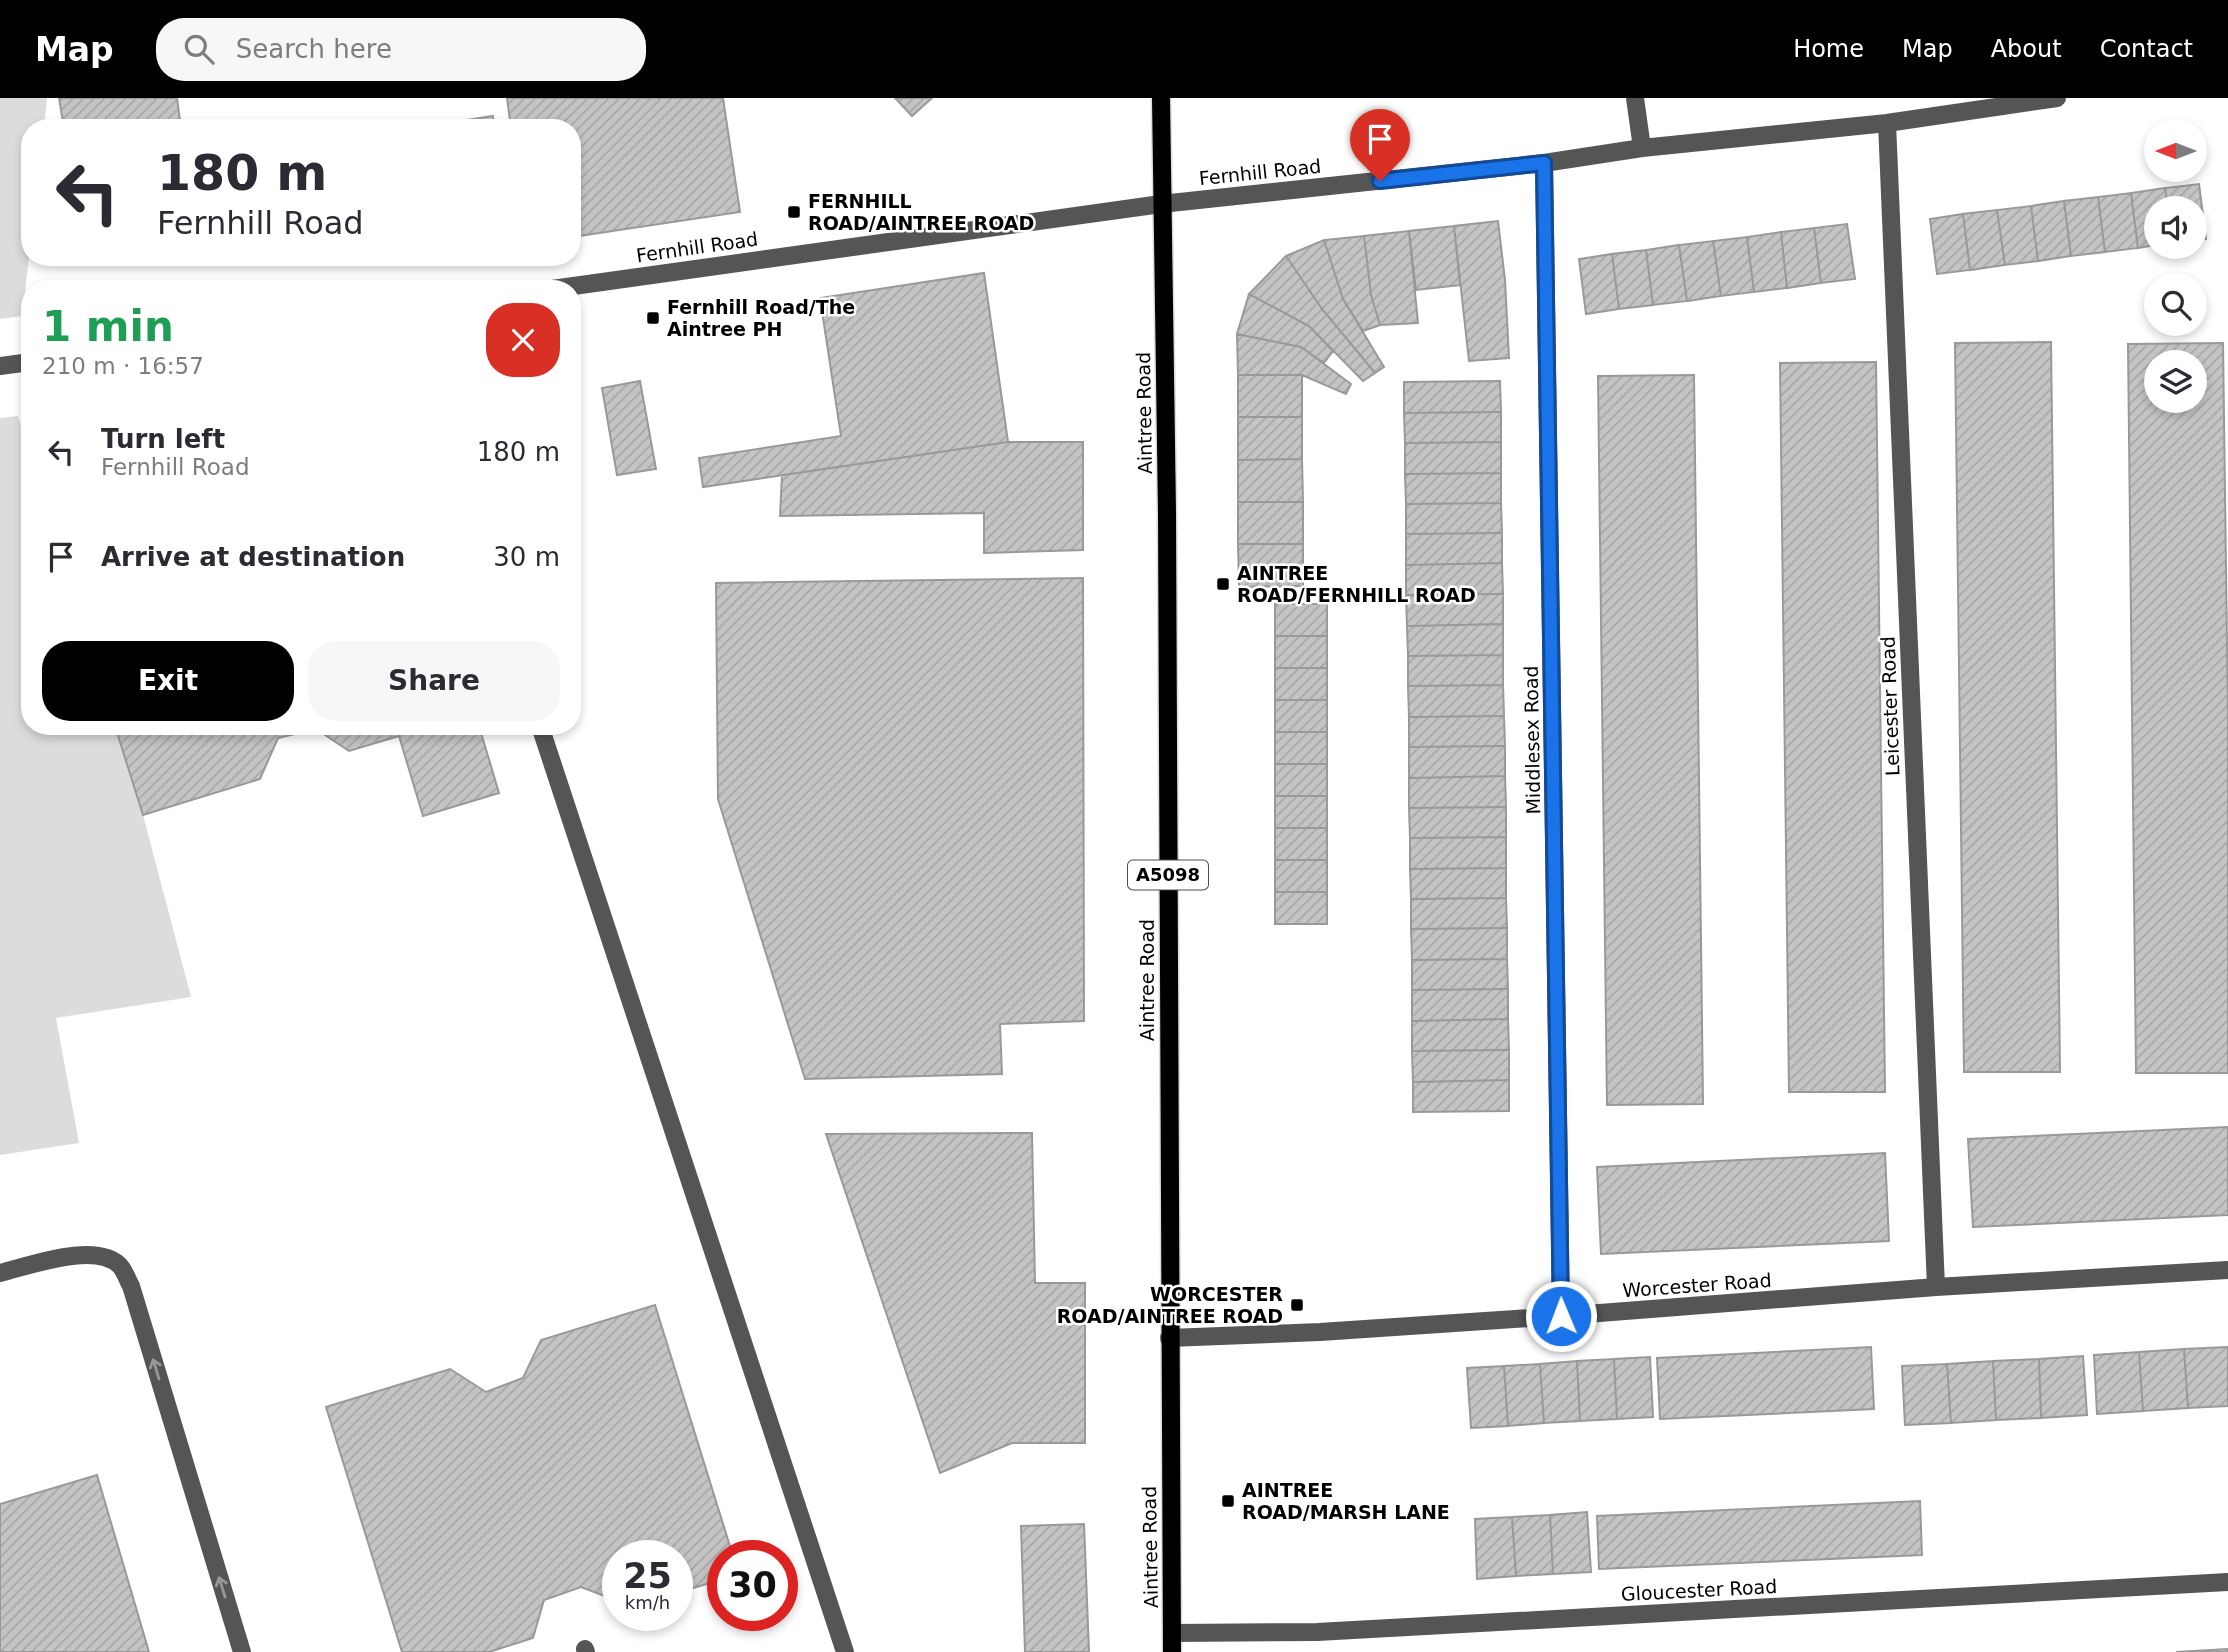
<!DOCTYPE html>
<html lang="en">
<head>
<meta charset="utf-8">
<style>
  body { margin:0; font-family:"DejaVu Sans",sans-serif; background:#f7f7f7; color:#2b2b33; height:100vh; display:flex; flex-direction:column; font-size:26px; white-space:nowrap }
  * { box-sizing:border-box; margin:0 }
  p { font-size:23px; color:#7c7c81 }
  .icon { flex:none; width:38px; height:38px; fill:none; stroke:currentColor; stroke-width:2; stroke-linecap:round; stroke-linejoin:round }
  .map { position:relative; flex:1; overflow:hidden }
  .panel { position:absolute; left:21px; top:182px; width:560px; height:455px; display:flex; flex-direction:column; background:#fff; border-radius:28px; box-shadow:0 4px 10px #0003 }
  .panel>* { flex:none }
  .top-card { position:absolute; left:21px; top:21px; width:560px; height:147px; border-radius:28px; box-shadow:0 4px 10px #0003; background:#fff; color:#2b2b33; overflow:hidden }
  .needle { width:46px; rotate:270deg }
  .controls { position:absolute; left:2144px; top:21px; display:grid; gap:14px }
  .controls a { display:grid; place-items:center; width:63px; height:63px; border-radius:50%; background:#fff; box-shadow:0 4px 10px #0003; font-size:35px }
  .speed { position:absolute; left:602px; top:1442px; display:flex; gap:14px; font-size:35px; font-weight:700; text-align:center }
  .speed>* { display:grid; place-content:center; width:91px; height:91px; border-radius:50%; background:#fff; box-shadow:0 4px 10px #0003; line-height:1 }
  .speed small { font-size:18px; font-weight:400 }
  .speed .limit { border:10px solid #d22; background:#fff; color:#111 }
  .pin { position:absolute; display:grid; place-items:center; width:60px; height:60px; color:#fff; margin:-72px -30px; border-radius:50% 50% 50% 0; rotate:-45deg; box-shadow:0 0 7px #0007 }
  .pin .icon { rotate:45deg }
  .me { position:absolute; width:77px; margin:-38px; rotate:359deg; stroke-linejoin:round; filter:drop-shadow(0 0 5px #0008) }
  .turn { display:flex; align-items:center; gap:24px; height:147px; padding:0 21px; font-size:32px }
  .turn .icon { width:91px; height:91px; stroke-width:2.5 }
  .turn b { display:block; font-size:49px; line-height:60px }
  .round { display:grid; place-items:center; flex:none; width:74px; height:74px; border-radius:28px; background:#f7f7f7 }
  .headline { display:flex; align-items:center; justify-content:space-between; height:119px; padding:0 21px }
  h1 { font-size:42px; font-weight:700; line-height:52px; color:#1e9e55 }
  .action { display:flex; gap:14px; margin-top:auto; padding:14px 21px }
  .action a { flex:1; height:80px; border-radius:28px; background:#000; color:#fff; font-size:28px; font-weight:700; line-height:80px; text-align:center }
  .action a+a { background:#f7f7f7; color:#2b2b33 }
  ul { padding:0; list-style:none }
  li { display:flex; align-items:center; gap:21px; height:105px; padding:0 21px }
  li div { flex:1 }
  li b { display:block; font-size:26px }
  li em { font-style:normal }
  header { display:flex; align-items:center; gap:42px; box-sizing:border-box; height:98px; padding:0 35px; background:#000; color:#fff }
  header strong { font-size:33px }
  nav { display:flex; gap:38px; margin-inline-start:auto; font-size:24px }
  .search { width:490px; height:63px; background:#f7f7f7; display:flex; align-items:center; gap:18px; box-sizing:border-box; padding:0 24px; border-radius:28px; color:#7c7c81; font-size:26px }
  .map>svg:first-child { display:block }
  .grass { fill:#dcdcdc }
  .building { fill:url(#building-hatch); stroke:#999; stroke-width:2; fill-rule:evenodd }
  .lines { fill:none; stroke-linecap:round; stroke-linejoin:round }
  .major-casing { stroke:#dbdbdb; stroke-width:21 }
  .minor { stroke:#555; stroke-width:18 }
  .major { stroke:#000; stroke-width:18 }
  .oneway { stroke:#999 }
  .route-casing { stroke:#114b97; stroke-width:18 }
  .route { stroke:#1a73e8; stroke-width:12 }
  .poi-dot { fill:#000; stroke:#fff; stroke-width:2.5 }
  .labels { text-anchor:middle; stroke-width:5; stroke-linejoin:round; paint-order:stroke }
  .shield { fill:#fff; stroke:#4c4c4c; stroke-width:2 }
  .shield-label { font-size:18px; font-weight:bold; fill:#000 }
  .street-label { font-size:19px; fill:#000; stroke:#fff }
  .poi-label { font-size:19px; font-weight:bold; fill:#000; stroke:#fff; text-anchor:start }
</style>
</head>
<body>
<header>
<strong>Map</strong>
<div class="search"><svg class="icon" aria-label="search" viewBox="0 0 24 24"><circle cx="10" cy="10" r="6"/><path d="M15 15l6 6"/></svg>Search here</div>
<nav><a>Home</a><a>Map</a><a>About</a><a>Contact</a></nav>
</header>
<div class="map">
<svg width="2228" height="1554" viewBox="0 0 2228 1554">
  <defs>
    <pattern id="building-hatch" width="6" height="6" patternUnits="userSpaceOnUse" patternTransform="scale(1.75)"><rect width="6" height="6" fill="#c4c4c4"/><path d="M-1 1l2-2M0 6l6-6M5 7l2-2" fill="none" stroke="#a7a7a7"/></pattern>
  </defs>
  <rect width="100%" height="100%" fill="#fff"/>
  <path class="grass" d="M0,0H47L44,30H30V151L22,218L0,221Z
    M18,318L30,357V628H115L143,717L191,899L56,920L79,1045L0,1057V320Z"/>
  <path class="building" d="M59,0H177L181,30H64Z
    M507,0H723L740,114L572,139V30H511Z
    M895,0H932L912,18Z
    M493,18L494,30H421V29Z
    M2199,86L2206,141L2194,142V110H2168L2165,90Z
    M2165,90L2168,110H2156V147L2138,150L2131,95Z
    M2131,95L2138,150L2105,154L2098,99Z
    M2098,99L2105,154L2071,158L2064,103Z
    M2064,103L2071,158L2038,163L2031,108Z
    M2031,108L2038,163L2005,167L1997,112Z
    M1997,112L2005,167L1970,172L1963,116Z
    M1963,116L1970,172L1937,176L1930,121Z
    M1498,123L1505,182L1509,260L1469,263L1454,128Z
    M1847,126L1855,181L1821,185L1814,130Z
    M1454,128L1460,187L1416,192L1409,133Z
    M1814,130L1821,185L1787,190L1781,134Z
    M1409,133L1418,225L1380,227L1371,197L1364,138Z
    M1781,134L1787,190L1754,194L1747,139Z
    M1364,138L1371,197L1380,227L1363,233L1343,201L1324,142Z
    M1747,139L1754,194L1721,198L1713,143Z
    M1324,142L1343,201L1384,269L1375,275L1322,211L1286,158Z
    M1713,143L1721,198L1687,203L1679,147Z
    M1679,147L1687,203L1653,207L1646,152Z
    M1646,152L1653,207L1619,211L1612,156Z
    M1612,156L1619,211L1586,216L1579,161Z
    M1286,158L1322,211L1375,275L1363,283L1309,228L1249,196Z
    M984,175L1008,344L703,389L699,360L841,338L820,200Z
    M1249,196L1309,228L1333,253L1324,265L1301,249L1237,236Z
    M1237,236L1301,249L1351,286L1346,296L1302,277H1238Z
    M2051,244L2060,974H1964L1955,245Z
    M2223,245L2228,620V975H2136L2128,246ZM2156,264H2194V303H2156Z
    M1876,264L1885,994H1789L1780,265Z
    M1238,277H1302V319H1238Z
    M1694,277L1703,1006L1607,1007L1598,278Z
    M640,283L656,371L617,377L602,290Z
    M1500,283L1501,314L1404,315V284Z
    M1501,314V344L1405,345L1404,315Z
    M1238,319H1302V361L1238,362Z
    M1008,344H1083V452L984,455V415L780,418L782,377Z
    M1501,344V375L1405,376V345Z
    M1302,361L1303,404H1238V362Z
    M1501,375V405L1406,406L1405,376Z
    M1238,404H1303V446H1238Z
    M1501,405L1502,435L1406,436V406Z
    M1502,435V465L1406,467V436Z
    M1238,446H1303V488L1239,489Z
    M1502,465L1503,496L1406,497V467Z
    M1083,480L1084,923L1000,926L1002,976L805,981L718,701L716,485Z
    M1503,496V526L1407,528L1406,497Z
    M1275,506H1327V538H1275Z
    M1503,526V557L1408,558L1407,528Z
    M1275,538H1327V570H1275Z
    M1503,557V587L1408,588V558Z
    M1275,570H1327V602H1275Z
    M1503,587L1504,618L1409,619L1408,588Z
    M1275,602H1327V634H1275Z
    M1504,618L1505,648L1409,649V619Z
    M115,628H479L499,695L423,718L399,638L349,653L316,631L278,640L260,681L143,717Z
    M1275,634H1327V666H1275Z
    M1505,648V678L1409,680V649Z
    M1275,666H1327V698H1275Z
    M1505,678L1506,709L1409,710V680Z
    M1275,698H1327V730H1275Z
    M1506,709V739L1410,740L1409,710Z
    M1275,730H1327V762H1275Z
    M1506,739V770L1410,771V740Z
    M1275,762H1327V794H1275Z
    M1506,770V800L1411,801L1410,771Z
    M1275,794H1327V826H1275Z
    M1506,800L1507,830L1411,831V801Z
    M1507,830V861L1412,862L1411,831Z
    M1507,861L1508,891L1412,892V862Z
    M1508,891V921L1412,923V892Z
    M1508,921L1509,952L1412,953V923Z
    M1509,952V982L1413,984L1412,953Z
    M1509,982V1013L1413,1014V984Z
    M2228,1029V1117L1973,1129L1968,1041Z
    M1032,1035L1035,1185H1085V1345H1012L940,1375L826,1036Z
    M1885,1055L1889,1143L1601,1156L1597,1069Z
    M655,1207L733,1458H723V1481L677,1495V1458H618V1503L581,1489L544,1502L533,1540L489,1554H402L326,1309L450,1271L486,1294L523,1280L541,1242Z
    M1871,1249L1874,1311L1660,1321L1657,1260Z
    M2228,1249V1308L2188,1310L2184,1251Z
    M2184,1251L2188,1310L2143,1313L2139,1254Z
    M2139,1254L2143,1313L2097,1316L2094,1257Z
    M2083,1258L2087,1317L2041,1320L2039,1261Z
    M1650,1259L1653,1319L1617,1321L1614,1261Z
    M1614,1261L1617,1321L1580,1323L1577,1263Z
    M2039,1261L2041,1320L1996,1322L1993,1263Z
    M1577,1263L1580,1323L1544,1325L1540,1266Z
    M1993,1263L1996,1322L1951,1325L1947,1266Z
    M1540,1266L1544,1325L1508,1328L1504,1268Z
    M1947,1266L1951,1325L1905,1327L1902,1268Z
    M1504,1268L1508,1328L1471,1330L1467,1270Z
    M97,1377L149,1554H0V1406Z
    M1920,1403L1922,1457L1599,1471L1597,1418Z
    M1587,1414L1591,1474L1553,1476L1550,1417Z
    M1550,1417L1553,1476L1516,1478L1512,1419Z
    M1512,1419L1516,1478L1477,1481L1475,1421Z
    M1084,1426L1089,1554H1025L1021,1428Z
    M2228,1551V1554H2176Z"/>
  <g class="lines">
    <g class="major-casing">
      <path id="major" d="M1161,0L1167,415L1172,1554"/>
    </g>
    <path class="minor" d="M1635,0L1642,50
      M1887,25L1936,1189
      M1544,65L1561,1218
      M552,191L1161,106L1544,65L1642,50L1887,25L2057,0
      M0,268L30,264
      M540,628L845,1554
      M0,1175C29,1168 98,1142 121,1169C125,1174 128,1183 131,1188L242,1554
      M1169,1240L1320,1234L1561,1218L1936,1189L2228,1172
      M1172,1535L1317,1534L2228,1484
      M585,1551L586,1554"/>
    <use href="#major" class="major"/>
  </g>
  <defs><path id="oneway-shaft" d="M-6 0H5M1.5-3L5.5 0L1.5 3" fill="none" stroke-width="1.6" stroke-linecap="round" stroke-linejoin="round" transform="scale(1.75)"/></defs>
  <g class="oneway">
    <use href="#oneway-shaft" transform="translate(156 1271) rotate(-107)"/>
    <use href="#oneway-shaft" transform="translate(222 1489) rotate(-107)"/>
  </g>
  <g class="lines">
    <g class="route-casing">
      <path id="route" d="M1380,83L1544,65L1561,1218"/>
    </g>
    <use href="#route" class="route"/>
  </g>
  <g class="poi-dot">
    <rect x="787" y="107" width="14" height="14" rx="3.5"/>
    <rect x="646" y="213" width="14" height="14" rx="3.5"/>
    <rect x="1216" y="479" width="14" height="14" rx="3.5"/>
    <rect x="1290" y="1200" width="14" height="14" rx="3.5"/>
    <rect x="1221" y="1396" width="14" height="14" rx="3.5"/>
  </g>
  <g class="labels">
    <rect class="shield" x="1128" y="762.5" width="80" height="29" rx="5"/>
    <g class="shield-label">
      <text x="1168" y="783">A5098</text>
    </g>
    <g class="street-label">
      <text transform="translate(1260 74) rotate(-6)" y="7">Fernhill Road</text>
      <text transform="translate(697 149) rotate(-8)" y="7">Fernhill Road</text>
      <text transform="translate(1144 315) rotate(-91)" y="7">Aintree Road</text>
      <text transform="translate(1890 608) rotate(-92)" y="7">Leicester Road</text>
      <text transform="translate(1532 642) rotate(-91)" y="7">Middlesex Road</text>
      <text transform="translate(1147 882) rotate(-90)" y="7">Aintree Road</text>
      <text transform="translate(1697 1187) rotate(-4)" y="7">Worcester Road</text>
      <text transform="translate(1150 1449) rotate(-91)" y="7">Aintree Road</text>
      <text transform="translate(1699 1492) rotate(-3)" y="7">Gloucester Road</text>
    </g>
    <g class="poi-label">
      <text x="808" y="110">FERNHILL<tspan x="808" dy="22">ROAD/AINTREE ROAD</tspan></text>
      <text x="667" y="216">Fernhill Road/The<tspan x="667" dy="22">Aintree PH</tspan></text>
      <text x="1237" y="482">AINTREE<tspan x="1237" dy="22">ROAD/FERNHILL ROAD</tspan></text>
      <text x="1283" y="1203" text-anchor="end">WORCESTER<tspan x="1283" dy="22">ROAD/AINTREE ROAD</tspan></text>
      <text x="1242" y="1399">AINTREE<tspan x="1242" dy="22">ROAD/MARSH LANE</tspan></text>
    </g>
  </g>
</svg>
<div class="controls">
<a><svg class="needle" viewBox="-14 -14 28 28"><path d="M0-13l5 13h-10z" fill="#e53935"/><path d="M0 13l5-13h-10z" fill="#7c7c81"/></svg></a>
<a><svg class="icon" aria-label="sound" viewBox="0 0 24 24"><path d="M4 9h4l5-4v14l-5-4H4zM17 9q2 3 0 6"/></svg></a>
<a><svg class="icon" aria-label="search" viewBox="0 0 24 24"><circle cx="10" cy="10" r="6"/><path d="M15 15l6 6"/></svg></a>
<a><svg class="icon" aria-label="layers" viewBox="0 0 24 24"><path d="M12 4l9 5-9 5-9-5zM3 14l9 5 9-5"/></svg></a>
</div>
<div class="speed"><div>25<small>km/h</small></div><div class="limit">30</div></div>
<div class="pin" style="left:1380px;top:83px;background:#d93025"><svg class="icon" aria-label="arrive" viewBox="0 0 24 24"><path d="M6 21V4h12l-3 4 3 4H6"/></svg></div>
<svg class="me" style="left:1561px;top:1218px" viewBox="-20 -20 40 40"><circle r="17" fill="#1a73e8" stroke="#fff" stroke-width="3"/><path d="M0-11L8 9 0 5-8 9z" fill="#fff"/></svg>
<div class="top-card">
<div class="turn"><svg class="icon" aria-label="left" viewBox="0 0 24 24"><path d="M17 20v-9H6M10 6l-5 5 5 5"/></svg><div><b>180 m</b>Fernhill Road</div></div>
</div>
<section class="panel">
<div class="headline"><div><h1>1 min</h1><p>210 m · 16:57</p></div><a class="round" style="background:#d93025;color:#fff"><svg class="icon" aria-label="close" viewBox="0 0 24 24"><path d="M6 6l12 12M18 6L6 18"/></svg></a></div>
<ul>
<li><svg class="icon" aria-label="left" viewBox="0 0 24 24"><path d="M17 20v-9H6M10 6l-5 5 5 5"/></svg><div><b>Turn left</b><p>Fernhill Road</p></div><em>180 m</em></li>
<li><svg class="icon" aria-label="arrive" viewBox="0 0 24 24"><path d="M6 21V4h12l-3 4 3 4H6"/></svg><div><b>Arrive at destination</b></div><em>30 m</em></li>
</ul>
<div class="action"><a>Exit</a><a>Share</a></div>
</section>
</div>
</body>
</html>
